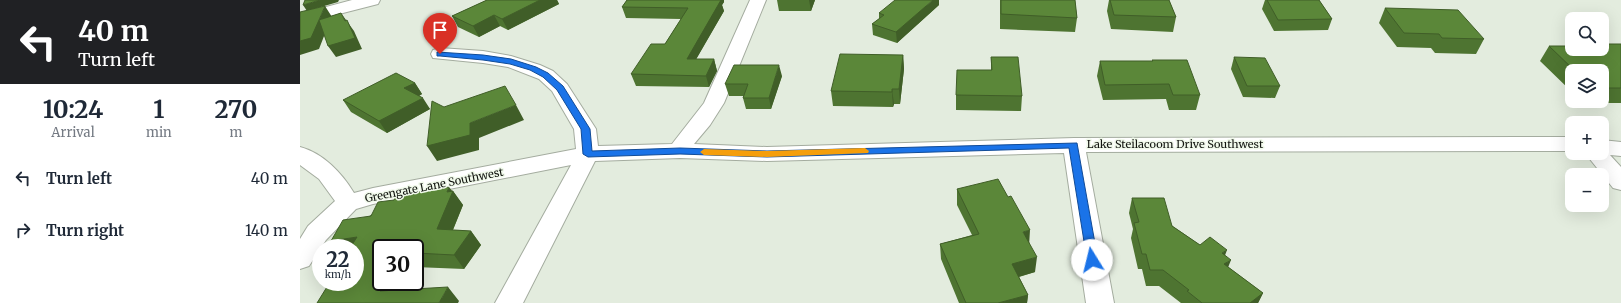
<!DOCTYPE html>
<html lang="en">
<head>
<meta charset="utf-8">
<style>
  body { margin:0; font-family:Merriweather,serif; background:#f6f6f7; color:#1f2937; height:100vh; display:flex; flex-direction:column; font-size:15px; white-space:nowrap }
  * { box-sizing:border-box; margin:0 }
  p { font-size:13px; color:#747a83 }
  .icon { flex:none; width:22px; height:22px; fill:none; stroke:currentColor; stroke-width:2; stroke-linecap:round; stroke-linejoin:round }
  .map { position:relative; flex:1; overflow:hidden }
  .sheet { display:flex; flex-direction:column; background:#fff; width:300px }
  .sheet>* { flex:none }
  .banner { background:#202124; color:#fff; overflow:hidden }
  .controls { position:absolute; left:1265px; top:12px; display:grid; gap:8px }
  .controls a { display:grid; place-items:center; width:44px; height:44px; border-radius:8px; background:#fff; box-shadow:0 4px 16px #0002; font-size:20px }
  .speed { position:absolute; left:12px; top:239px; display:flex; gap:8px; font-size:20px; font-weight:700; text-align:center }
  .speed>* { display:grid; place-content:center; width:52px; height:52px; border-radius:50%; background:#fff; box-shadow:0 4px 16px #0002; line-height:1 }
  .speed small { font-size:10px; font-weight:400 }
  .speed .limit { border:2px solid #111; border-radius:6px; background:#fff; color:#111 }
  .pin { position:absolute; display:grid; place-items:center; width:34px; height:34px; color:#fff; margin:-41px -17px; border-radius:50% 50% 50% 0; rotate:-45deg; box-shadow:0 0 4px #0007 }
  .pin .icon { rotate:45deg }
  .me { position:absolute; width:44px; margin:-22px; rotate:351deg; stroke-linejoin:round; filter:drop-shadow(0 0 3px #0008) }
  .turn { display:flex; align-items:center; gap:14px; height:84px; padding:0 12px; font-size:18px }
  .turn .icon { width:52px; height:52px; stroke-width:2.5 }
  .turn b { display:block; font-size:28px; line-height:34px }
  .eta { display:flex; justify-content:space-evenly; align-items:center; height:68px; text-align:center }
  .eta b { font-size:24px; font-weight:700; line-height:28px }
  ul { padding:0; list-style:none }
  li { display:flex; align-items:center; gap:12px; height:52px; padding:0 12px }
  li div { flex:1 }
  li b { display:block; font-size:15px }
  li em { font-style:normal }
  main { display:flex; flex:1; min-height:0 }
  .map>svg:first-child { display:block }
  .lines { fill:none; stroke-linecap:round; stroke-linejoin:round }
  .minor-casing { stroke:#a4ac9f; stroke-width:2 }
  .minor { fill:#fff; fill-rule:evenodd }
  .wall { fill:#4e7431 }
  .shaded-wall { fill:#405e28 }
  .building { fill:#5b8739; stroke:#405e28 }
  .route { fill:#1a73e8; stroke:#114b97 }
  .slow { fill:#f59e0b }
  .labels { text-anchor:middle; stroke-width:3; stroke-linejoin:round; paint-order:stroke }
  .street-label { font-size:11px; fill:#11140f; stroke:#f1faeb }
</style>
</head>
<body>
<main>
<section class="sheet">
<div class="banner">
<div class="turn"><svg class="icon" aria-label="left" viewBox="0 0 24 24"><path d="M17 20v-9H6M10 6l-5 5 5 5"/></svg><div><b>40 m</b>Turn left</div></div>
</div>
<div class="eta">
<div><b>10:24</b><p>Arrival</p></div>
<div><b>1</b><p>min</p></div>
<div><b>270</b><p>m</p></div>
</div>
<ul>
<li><svg class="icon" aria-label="left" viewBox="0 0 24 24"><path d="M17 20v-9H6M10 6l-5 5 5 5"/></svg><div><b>Turn left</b></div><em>40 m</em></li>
<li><svg class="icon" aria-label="right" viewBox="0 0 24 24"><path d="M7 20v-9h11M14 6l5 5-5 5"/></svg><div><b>Turn right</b></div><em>140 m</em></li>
</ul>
</section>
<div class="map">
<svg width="1321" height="303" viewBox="0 0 1321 303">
  <rect width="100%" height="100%" fill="#e3ecde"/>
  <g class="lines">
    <g class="minor-casing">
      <path id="minor" d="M52,0H80L78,4L0,24V14Z
        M450,0H466L424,103L410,125L394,144L467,147L774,138L1272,137V151L786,152L814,303H786L764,153L467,161L380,158L295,161L223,303H195L271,165L73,204L56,209L26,240L9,266L0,269V239L8,226L35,201L19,179L0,165V147C23,153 42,173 54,193L73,188L276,149L274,129L252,91L239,79L208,67L183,63L133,58L131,54L133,50L140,48L183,51L211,56L240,65L253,71L267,84L296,129L298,146L372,144L404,103Z
        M1302,140L1321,142V156L1310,155L1321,167V190L1313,188L1285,153H1302Z"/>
    </g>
    <use href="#minor" class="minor"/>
  </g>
  <path class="wall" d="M187,0H257L259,4L208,30L200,26L179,37L158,27L152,16Z
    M327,0H424V2L422,5L424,11L396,59H414L417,71L409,87L336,86L331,74L365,44L381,19L326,18L322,7Z
    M477,0H515L511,11H479Z
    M700,0H775L777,18L775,32L700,29Z
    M809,0H869L876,17L873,32L811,29L807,11Z
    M965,0H1019L1032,19L1028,30L974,31L962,9Z
    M639,5L597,43L573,35L572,24L579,19V13Z
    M1085,8L1184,39L1176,54L1135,53L1131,48L1097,47L1079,23Z
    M1321,44V103H1283L1281,101H1302V71H1272V92L1240,61L1249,46L1272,49Z
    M603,55L604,69L600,104H594L593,107L533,106L531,91Z
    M691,57L722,96L721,111L656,110V95L691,70Z
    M934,57L980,86L975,98L943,97L931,69Z
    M852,60L900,95L896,110H869L866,99L803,100L797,76L800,61H852Z
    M482,76L471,109H446L443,98L444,96H429L425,84Z
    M115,83L122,94L119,96L130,109L87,133L51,112L43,100Z
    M657,189L729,242L735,272L719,277L728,295L727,303H659L641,259L640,244L672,235L657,205Z
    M153,191L163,205L153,230L171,231L181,245L164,269L115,267V248H81V282H104L100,290L159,301L17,303L55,248H37L31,241L94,200Z
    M832,198L900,245L925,255L928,267L963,293L958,303H881L859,286H846L842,269H838L831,238L833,229L829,213Z"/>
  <path class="shaded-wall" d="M20,0H39L38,2L7,11L3,5Z
    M240,0H257L259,4L208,30L202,19Z
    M416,0H424V2L422,5L424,11L390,70L387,59Z
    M509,0H515L511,11Z
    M633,0H639V5L597,43L596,32Z
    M25,6L32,17L19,20Z
    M41,13L54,31L62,49L36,57L28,46L45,21Z
    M194,15L200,26L179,37L173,26Z
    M19,20L26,31L19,49L0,55V41Z
    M603,55L604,69L600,104L599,89Z
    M414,59L417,71L409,87L406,76Z
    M479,65L482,76L471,109L469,98Z
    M115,83L122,94L112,100L104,88Z
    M592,89L594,104L593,107L592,92Z
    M123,98L130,109L87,133L79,121Z
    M216,105L224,120L179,138V150L137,161L127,146L170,123Z
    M149,187L153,192V191L163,205L147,244L137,229L147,192Z
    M730,230L729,246L723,232Z
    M171,231L181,245L164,269L154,255Z
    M57,237L55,248H37L31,241Z
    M927,250L921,266L922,253Z
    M737,257L735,272L711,279L712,264Z
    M931,260L925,275L924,264Z
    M85,282H104L93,303L80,291Z
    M148,287L159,301L158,303H139Z
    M963,293L958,303H950Z
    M728,295L727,303H698Z"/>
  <path class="building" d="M5,0H20L3,5Z
    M187,0H240L202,19L194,15L173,26L152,16Z
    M327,0H421L387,59H414L406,76L331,74L351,44H365L388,8L322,7Z
    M595,0H633L596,32L572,24L584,15L579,13Z
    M701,0H775L777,18L701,14Z
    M810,0H869L876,17L814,15Z
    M967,0H1019L1032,19L978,20Z
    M25,6L19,20L41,13L45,21L47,20L55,38L28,46L19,20L11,38L0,41V12Z
    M1085,8L1158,10L1184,39L1142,38L1139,34L1104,33Z
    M1302,44H1321V88H1302V71H1275L1249,46H1272V49H1302Z
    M540,54L603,55L599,89H592V92L531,91Z
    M691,57H718L722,96L656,95L657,70H692Z
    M934,57L965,58L980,86H947Z
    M852,60H887L900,95H873L869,84L805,85L800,61H853Z
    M434,65H479L469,98H443L448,84H425Z
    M96,73L115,83L104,88L123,98L79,121L43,100Z
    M205,86L216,105L170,123V135L127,146L132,101L144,107Z
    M698,179L708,197L711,196L730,230L723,232L737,257L712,264L728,295L698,303H666L640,244L679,234L657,189Z
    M149,187L147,192L153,191L137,229L171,231L154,255L115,253V248H81V282H85L80,291L148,287L139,303H17L30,282H55V248H50L57,237L31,241L43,220L71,216L78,202L94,200L97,195Z
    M832,198H864L872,226L900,245L910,237L927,250L922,253L931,260L924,264L963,293L950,303H902L887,291L889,290L863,270H850L846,254H842L834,223L839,222Z"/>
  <path class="route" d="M137,52L183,55L211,59L236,67L248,73L263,86L290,129L292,151L380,148L467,151L777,143L798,260L796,263L792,264L789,263L787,260L769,148L467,157L380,154L288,157L283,154L281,129L257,90L243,77L230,70L210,64L183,60L140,56H137Z"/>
  <path class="slow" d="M565,148L569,151L568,153L467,157L404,155L400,152L404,149L467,151Z"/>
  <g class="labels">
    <g class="street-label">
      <text x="875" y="148">Lake Steilacoom Drive Southwest</text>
      <text transform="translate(134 185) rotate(-11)" y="4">Greengate Lane Southwest</text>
    </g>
  </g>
</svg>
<div class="controls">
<a><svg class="icon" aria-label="search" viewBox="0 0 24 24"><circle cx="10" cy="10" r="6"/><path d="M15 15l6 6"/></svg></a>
<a><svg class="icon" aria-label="layers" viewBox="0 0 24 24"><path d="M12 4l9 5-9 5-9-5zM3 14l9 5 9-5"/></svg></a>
<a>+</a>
<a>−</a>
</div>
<div class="speed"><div>22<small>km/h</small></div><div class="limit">30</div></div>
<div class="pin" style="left:140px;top:54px;background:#d93025"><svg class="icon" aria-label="arrive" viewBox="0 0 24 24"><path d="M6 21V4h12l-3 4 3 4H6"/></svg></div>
<svg class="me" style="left:792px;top:260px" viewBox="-20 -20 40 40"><circle r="19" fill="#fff"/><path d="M0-13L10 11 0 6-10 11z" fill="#1a73e8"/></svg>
</div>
</main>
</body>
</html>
